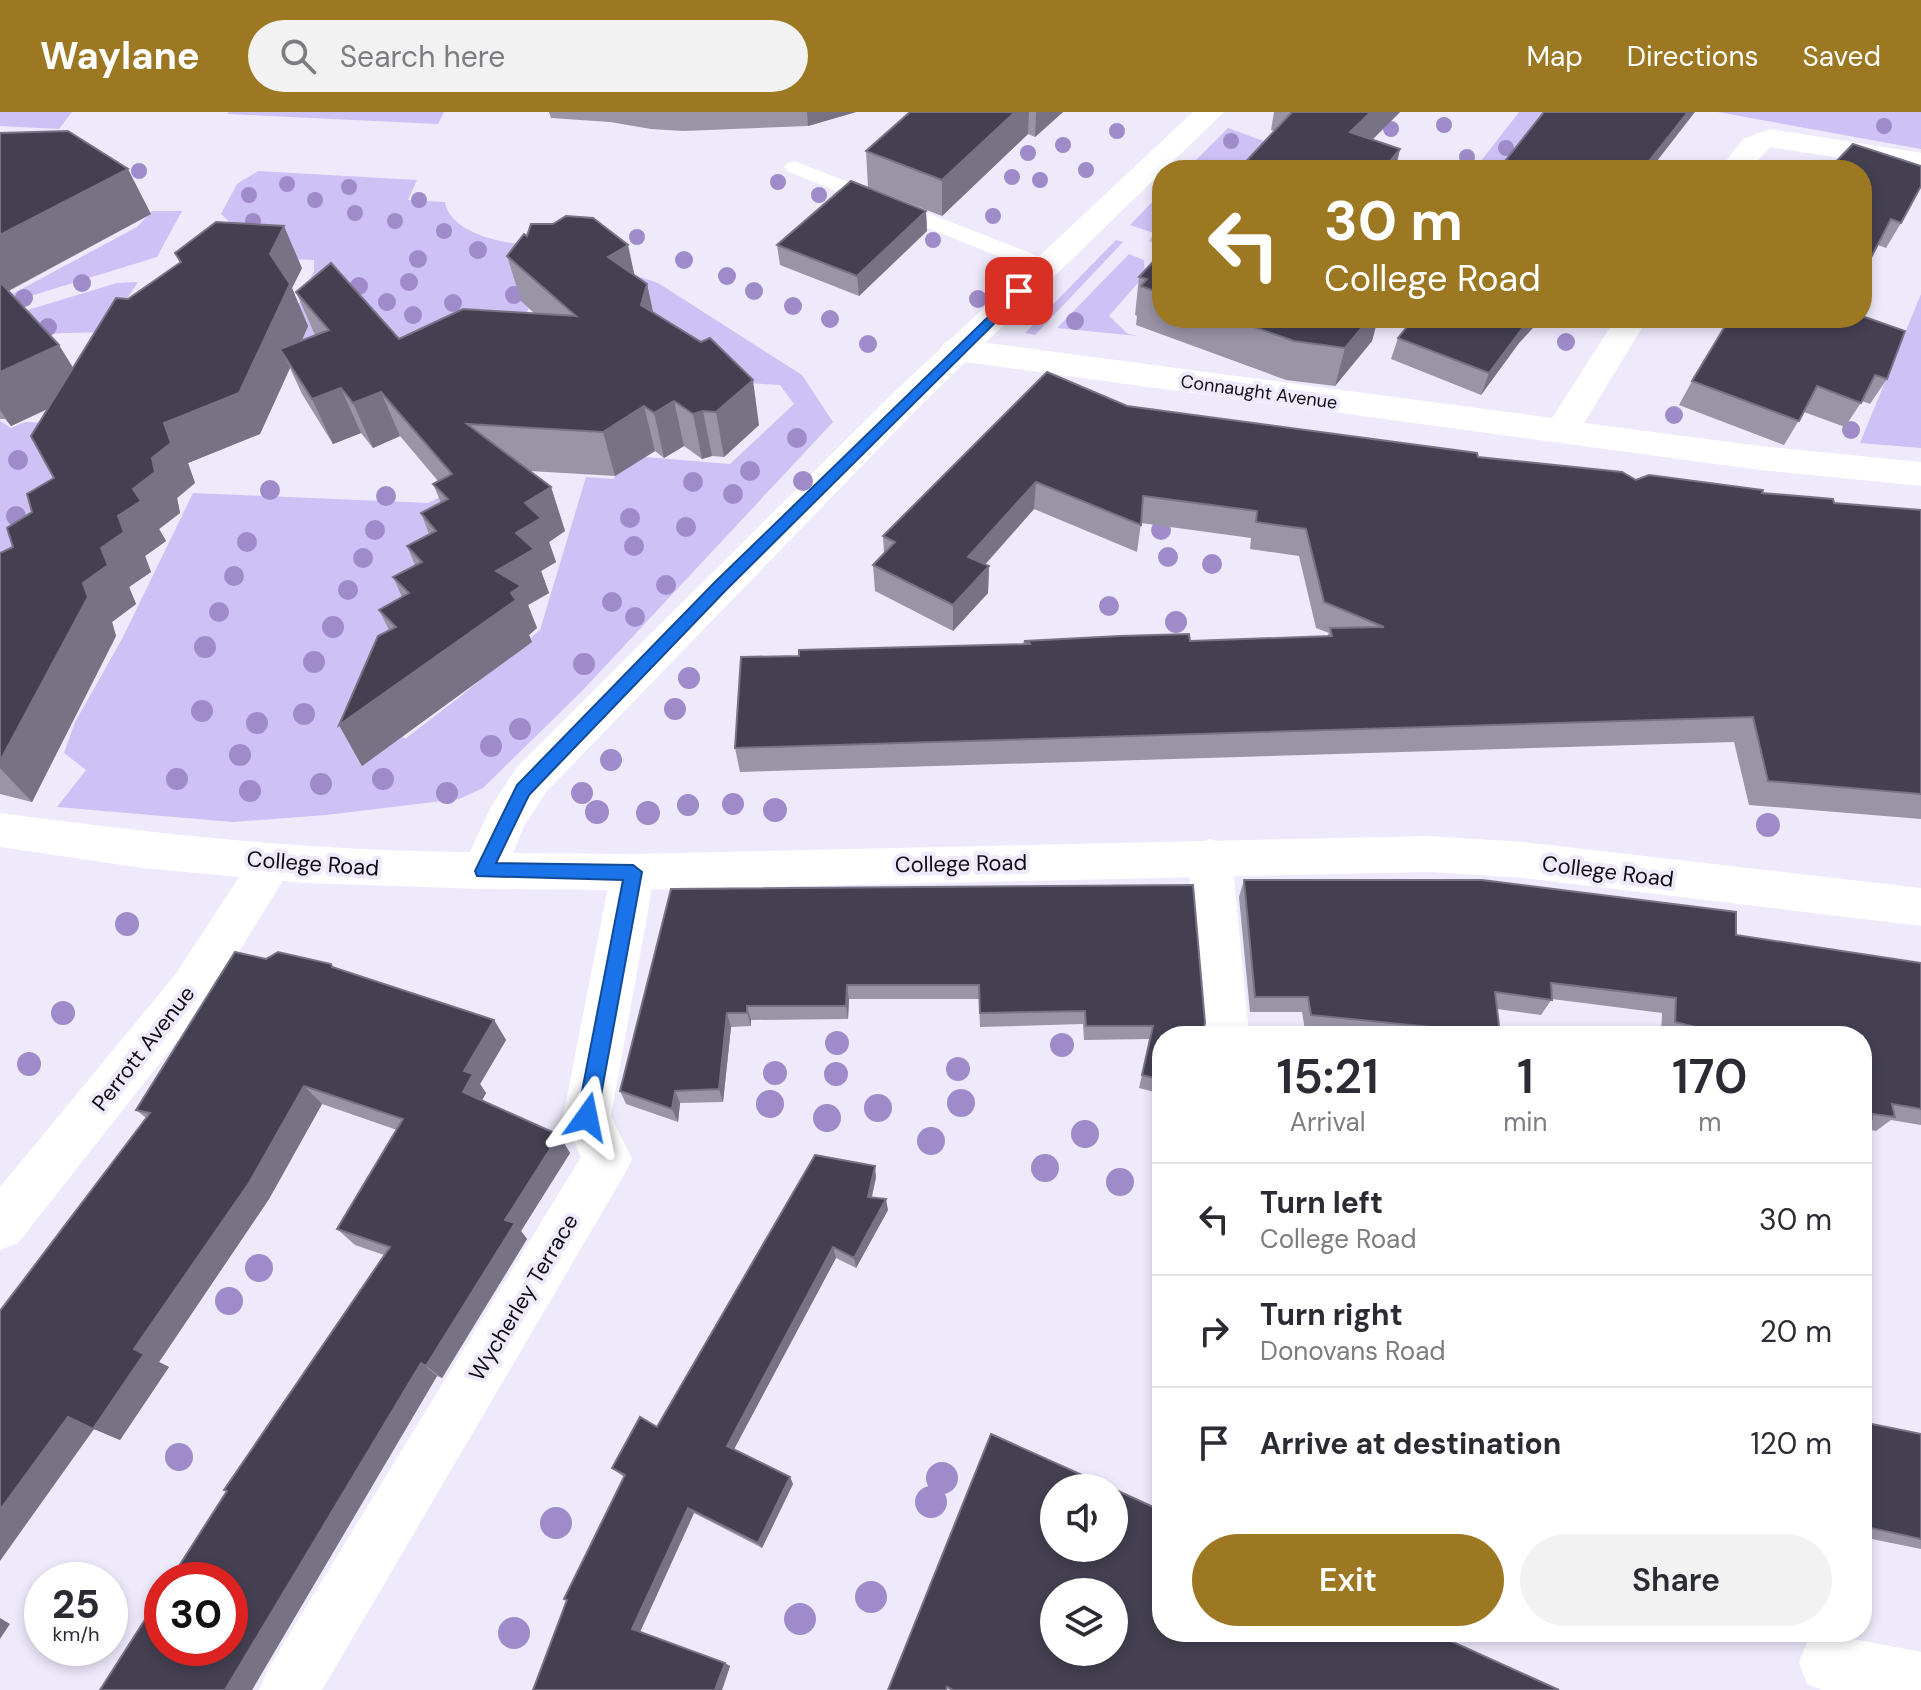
<!DOCTYPE html>
<html lang="en">
<head>
<meta charset="utf-8">
<style>
  body { margin:0; font-family:"DM Sans",sans-serif; background:#f2f2f3; color:#2b2b33; height:100vh; display:flex; flex-direction:column; font-size:30px; white-space:nowrap }
  * { box-sizing:border-box; margin:0 }
  p { font-size:26px; color:#7c7c81 }
  .icon { flex:none; width:44px; height:44px; fill:none; stroke:currentColor; stroke-width:2; stroke-linecap:round; stroke-linejoin:round }
  .map { position:relative; flex:1; overflow:hidden }
  .panel { position:absolute; left:1152px; top:914px; width:720px; height:616px; display:flex; flex-direction:column; background:#fff; border-radius:32px; box-shadow:0 4px 12px #0003 }
  .panel>* { flex:none }
  .hud { position:absolute; left:1152px; top:48px; width:720px; height:168px; border-radius:32px; box-shadow:0 4px 12px #0003; background:#9c7823; color:#fff; overflow:hidden }
  .buttons { position:absolute; left:1040px; top:1362px; display:grid; gap:16px }
  .buttons a { display:grid; place-items:center; width:88px; height:88px; border-radius:50%; background:#fff; box-shadow:0 4px 12px #0003; font-size:40px }
  .speed { position:absolute; left:24px; top:1450px; display:flex; gap:16px; font-size:40px; font-weight:700; text-align:center }
  .speed>* { display:grid; place-content:center; width:104px; height:104px; border-radius:50%; background:#fff; box-shadow:0 4px 12px #0003; line-height:1 }
  .speed small { font-size:20px; font-weight:400 }
  .speed .limit { border:12px solid #d22; background:#fff; color:#111 }
  .pin { position:absolute; display:grid; place-items:center; width:68px; height:68px; color:#fff; margin:-34px; border-radius:16px; box-shadow:0 4px 12px #0006 }
  .me { position:absolute; width:88px; margin:-44px; rotate:12deg; stroke-linejoin:round; filter:drop-shadow(0 0 6px #0008) }
  .turn { display:flex; align-items:center; gap:28px; height:168px; padding:0 40px; font-size:36px }
  .turn .icon { width:104px; height:104px; stroke-width:2.5 }
  .turn b { display:block; font-size:56px; line-height:68px }
  .eta { display:flex; justify-content:space-evenly; align-items:center; height:136px; text-align:center }
  .eta b { font-size:48px; font-weight:600; line-height:56px }
  .cta { display:flex; gap:16px; margin-top:auto; padding:16px 40px }
  .cta a { flex:1; height:92px; border-radius:48px; background:#9c7823; color:#fff; font-size:32px; font-weight:600; line-height:92px; text-align:center }
  .cta a+a { background:#f2f2f3; color:#2b2b33 }
  ul { padding:0; list-style:none }
  li { display:flex; align-items:center; gap:24px; height:112px; padding:0 40px; border-top:2px solid #e1e1e2 }
  li div { flex:1 }
  li b { display:block; font-size:30px }
  li em { font-style:normal }
  header { display:flex; align-items:center; gap:48px; box-sizing:border-box; height:112px; padding:0 40px; background:#9c7823; color:#fff }
  header strong { font-size:38px }
  nav { display:flex; gap:44px; margin-inline-start:auto; font-size:28px }
  .search { width:560px; height:72px; background:#f2f2f3; display:flex; align-items:center; gap:20px; box-sizing:border-box; padding:0 28px; border-radius:44px; color:#7c7c81; font-size:30px }
  .map>svg:first-child { display:block }
  .green { fill:#cdc1f5 }
  .lines { fill:none; stroke-linecap:round; stroke-linejoin:round }
  .service { fill:#fff; fill-rule:evenodd }
  .minor { fill:#fff; fill-rule:evenodd }
  .tertiary { fill:#fff; fill-rule:evenodd }
  .tree { fill:#a08bca }
  .wall { fill:#9995a7 }
  .shaded-wall { fill:#777385 }
  .building { fill:#444052; stroke:#777385; stroke-width:2; fill-rule:evenodd }
  .route { fill:#1a73e8; stroke:#114b97; stroke-width:2 }
  .labels { text-anchor:middle; stroke-width:8; stroke-linejoin:round; paint-order:stroke }
  .far-street-label { font-size:18px; fill:#100e15; stroke:#eeeafc }
  .street-label { font-size:22px; fill:#100e15; stroke:#eeeafc }
</style>
</head>
<body>
<header>
<strong>Waylane</strong>
<div class="search"><svg class="icon" aria-label="search" viewBox="0 0 24 24"><circle cx="10" cy="10" r="6"/><path d="M15 15l6 6"/></svg>Search here</div>
<nav><a>Map</a><a>Directions</a><a>Saved</a></nav>
</header>
<div class="map">
<svg width="1921" height="1578" viewBox="0 0 1921 1578">
  <rect width="100%" height="100%" fill="#eeeafc"/>
  <path class="green" d="M0,0H72L59,17L0,14Z
    M229,0H444L438,12L227,2Z
    M1519,0H1553L1503,58H1474Z
    M1718,0H1921V37Z
    M1228,16L1269,31L1244,58L1188,56Z
    M258,59L417,68L408,88L445,90C449,118 495,130 519,132L536,177L511,242L281,230L314,159V148L268,146L221,102L237,72Z
    M1162,80V134L1149,129L1154,121L1130,113Z
    M152,99H182L157,145L24,186L0,208L3,187L137,115Z
    M1116,128L1123,130L1035,223L1025,221Z
    M1129,142L1144,148L1145,163L1109,204L1128,222L1138,224L1057,216Z
    M637,164L658,171L802,263L833,310L582,579L483,676L459,687L326,703L233,710L57,695L86,658L64,641L75,610L122,527L193,381L428,391L467,372L381,581V604L405,627L461,584L540,518L586,365L614,367L621,343L730,352L794,292L780,273L644,265L635,172Z
    M138,170L105,220L0,223L21,200L117,171Z
    M1921,182V336L1860,331Z
    M0,309L11,316L25,310L82,312L0,524Z"/>
  <g class="lines">
    <path class="service" d="M794,49L1053,150L1056,155L1045,162L1037,160L787,59L784,55L787,51Z"/>
    <path class="minor" d="M1770,17L1921,41V59L1770,35L1749,58H1719L1743,27Z
      M1616,206H1648L1584,311L1760,334L1921,350V374L1760,358L957,249L945,246L940,238L945,230L957,227L1552,306Z
      M1210,727L1225,732L1232,745L1249,924H1203L1188,745L1195,732Z
      M273,731L288,736L295,749L207,891L18,1131L0,1138V1075L175,863L258,736Z
      M633,742L648,747L655,760L611,1004L632,1047L624,1063L322,1578H259L268,1557L581,1045L563,1005L611,760L618,747Z
      M1828,1522L1921,1540V1578H1822L1807,1572L1799,1551L1807,1530Z"/>
    <path class="tertiary" d="M1193,0H1224L916,298L547,679L524,714L513,741L633,742L1429,724L1524,730L1921,776V814L1524,766L1429,760L633,778L484,777L305,771L143,756L0,735V701C156,722 312,739 470,740L491,695L517,655L892,282Z"/>
  </g>
  <g class="tree">
    <circle cx="1444" cy="13" r="8"/>
    <circle cx="1884" cy="14" r="8"/>
    <circle cx="1391" cy="17" r="8"/>
    <circle cx="1117" cy="19" r="8"/>
    <circle cx="1231" cy="29" r="8"/>
    <circle cx="1063" cy="33" r="8"/>
    <circle cx="1506" cy="36" r="8"/>
    <circle cx="1028" cy="41" r="8"/>
    <circle cx="1467" cy="45" r="8"/>
    <circle cx="1086" cy="58" r="8"/>
    <circle cx="139" cy="59" r="8"/>
    <circle cx="1012" cy="65" r="8"/>
    <circle cx="1040" cy="68" r="8"/>
    <circle cx="778" cy="70" r="8"/>
    <circle cx="287" cy="72" r="8"/>
    <circle cx="349" cy="75" r="8"/>
    <circle cx="249" cy="83" r="8"/>
    <circle cx="819" cy="83" r="8"/>
    <circle cx="315" cy="88" r="8"/>
    <circle cx="419" cy="88" r="8"/>
    <circle cx="355" cy="101" r="8"/>
    <circle cx="993" cy="104" r="8"/>
    <circle cx="253" cy="109" r="8"/>
    <circle cx="395" cy="109" r="8"/>
    <circle cx="444" cy="119" r="8"/>
    <circle cx="637" cy="125" r="8"/>
    <circle cx="933" cy="128" r="8"/>
    <circle cx="478" cy="138" r="9"/>
    <circle cx="418" cy="147" r="9"/>
    <circle cx="684" cy="148" r="9"/>
    <circle cx="727" cy="164" r="9"/>
    <circle cx="409" cy="170" r="9"/>
    <circle cx="82" cy="171" r="9"/>
    <circle cx="359" cy="174" r="9"/>
    <circle cx="754" cy="179" r="9"/>
    <circle cx="514" cy="183" r="9"/>
    <circle cx="24" cy="186" r="9"/>
    <circle cx="978" cy="187" r="9"/>
    <circle cx="387" cy="190" r="9"/>
    <circle cx="453" cy="191" r="9"/>
    <circle cx="793" cy="194" r="9"/>
    <circle cx="413" cy="203" r="9"/>
    <circle cx="830" cy="207" r="9"/>
    <circle cx="1075" cy="209" r="9"/>
    <circle cx="48" cy="215" r="9"/>
    <circle cx="1566" cy="230" r="9"/>
    <circle cx="868" cy="232" r="9"/>
    <circle cx="1674" cy="303" r="9"/>
    <circle cx="1851" cy="318" r="9"/>
    <circle cx="797" cy="326" r="10"/>
    <circle cx="18" cy="348" r="10"/>
    <circle cx="750" cy="359" r="10"/>
    <circle cx="803" cy="369" r="10"/>
    <circle cx="693" cy="370" r="10"/>
    <circle cx="270" cy="378" r="10"/>
    <circle cx="733" cy="382" r="10"/>
    <circle cx="386" cy="384" r="10"/>
    <circle cx="16" cy="404" r="10"/>
    <circle cx="630" cy="406" r="10"/>
    <circle cx="686" cy="415" r="10"/>
    <circle cx="375" cy="418" r="10"/>
    <circle cx="1161" cy="418" r="10"/>
    <circle cx="247" cy="430" r="10"/>
    <circle cx="634" cy="434" r="10"/>
    <circle cx="1168" cy="445" r="10"/>
    <circle cx="363" cy="446" r="10"/>
    <circle cx="1212" cy="452" r="10"/>
    <circle cx="234" cy="464" r="10"/>
    <circle cx="666" cy="473" r="10"/>
    <circle cx="348" cy="478" r="10"/>
    <circle cx="612" cy="490" r="10"/>
    <circle cx="1109" cy="494" r="10"/>
    <circle cx="219" cy="500" r="10"/>
    <circle cx="635" cy="505" r="10"/>
    <circle cx="1176" cy="510" r="11"/>
    <circle cx="333" cy="515" r="11"/>
    <circle cx="205" cy="535" r="11"/>
    <circle cx="314" cy="550" r="11"/>
    <circle cx="584" cy="552" r="11"/>
    <circle cx="689" cy="566" r="11"/>
    <circle cx="675" cy="597" r="11"/>
    <circle cx="202" cy="599" r="11"/>
    <circle cx="304" cy="602" r="11"/>
    <circle cx="257" cy="611" r="11"/>
    <circle cx="520" cy="617" r="11"/>
    <circle cx="491" cy="634" r="11"/>
    <circle cx="240" cy="643" r="11"/>
    <circle cx="611" cy="648" r="11"/>
    <circle cx="177" cy="667" r="11"/>
    <circle cx="383" cy="667" r="11"/>
    <circle cx="321" cy="672" r="11"/>
    <circle cx="250" cy="679" r="11"/>
    <circle cx="447" cy="681" r="11"/>
    <circle cx="582" cy="681" r="11"/>
    <circle cx="733" cy="692" r="11"/>
    <circle cx="688" cy="693" r="11"/>
    <circle cx="775" cy="698" r="12"/>
    <circle cx="597" cy="700" r="12"/>
    <circle cx="648" cy="701" r="12"/>
    <circle cx="1768" cy="713" r="12"/>
    <circle cx="127" cy="812" r="12"/>
    <circle cx="63" cy="901" r="12"/>
    <circle cx="837" cy="931" r="12"/>
    <circle cx="1062" cy="933" r="12"/>
    <circle cx="29" cy="952" r="12"/>
    <circle cx="958" cy="957" r="12"/>
    <circle cx="775" cy="961" r="12"/>
    <circle cx="836" cy="962" r="12"/>
    <circle cx="961" cy="991" r="14"/>
    <circle cx="770" cy="992" r="14"/>
    <circle cx="878" cy="996" r="14"/>
    <circle cx="827" cy="1006" r="14"/>
    <circle cx="1085" cy="1022" r="14"/>
    <circle cx="931" cy="1029" r="14"/>
    <circle cx="1045" cy="1056" r="14"/>
    <circle cx="1120" cy="1070" r="14"/>
    <circle cx="259" cy="1156" r="14"/>
    <circle cx="229" cy="1189" r="14"/>
    <circle cx="179" cy="1345" r="14"/>
    <circle cx="942" cy="1366" r="16"/>
    <circle cx="931" cy="1390" r="16"/>
    <circle cx="556" cy="1411" r="16"/>
    <circle cx="871" cy="1485" r="16"/>
    <circle cx="800" cy="1507" r="16"/>
    <circle cx="514" cy="1521" r="16"/>
  </g>
  <path class="wall" d="M549,0H856L808,14L683,19L651,17L610,10L551,6Z
    M910,0H1063L1035,25L1028,22L942,104L868,75L866,39Z
    M1274,0H1400L1372,28L1400,37L1395,58H1238L1274,19L1271,18Z
    M0,21L151,102L9,179L73,256L128,187L180,151L175,141L302,156L292,176L308,214L302,228L315,223L296,180L399,227L534,201L521,189L507,144L527,124L634,163L647,172L653,201L759,313L724,345L712,344L702,347L684,334L664,346L655,339L615,364L530,359L551,375L565,419L549,430L556,450L541,459L549,481L528,493L537,516L529,523L532,530L362,654L339,613L389,518L379,498L402,485L393,465L415,453L407,434L429,422L421,401L441,391L433,372L438,369L400,324L373,336L361,321L333,332L302,282L290,256L260,322L188,351L195,371L177,386L180,401L159,417L166,429L145,444L151,460L129,475L136,492L112,510L116,524L32,690L0,682V441L13,435L32,400L54,366L48,297L11,314L5,307H0Z
    M1862,58L1901,111L1886,136L1878,133Z
    M926,99L927,119L859,184L780,153L777,133Z
    M1162,140V206H1378L1372,229L1335,274L1286,268L1136,213L1137,204L1135,203L1139,165Z
    M1414,206H1542L1519,231L1481,283L1391,247L1398,226Z
    M1730,206L1887,267L1870,292L1862,289L1845,315L1804,300L1784,333L1679,293L1692,269Z
    M1127,294L1636,368L1762,381L1834,391L1921,398V707L1749,693L1734,630L740,660L735,636L799,544L1023,533L1024,529H1190L1327,524L1329,521L1316,516L1299,444L1250,437L1251,426L1141,411L1137,440L1034,397L985,453L989,454L988,481L953,519L875,479L873,453L884,441L883,424Z
    M1244,768L1736,823L1921,851V1013L1891,1008L1876,1019L1862,1016V924H1661L1662,901L1552,887L1541,903L1497,897L1500,922L1498,924H1366L1305,918L1302,900H1250L1239,785Z
    M1193,773L1162,924V982L1139,976L1150,927L1084,928L1083,912L980,915L979,887H849L848,907L751,908V914L731,915L723,990L680,991L678,1010L626,992L620,979L671,777Z
    M266,847L334,856L494,908L506,928L480,972L486,981L482,988L559,1023L570,1041L521,1119L527,1127L442,1266L437,1264L252,1578L384,1143L355,1133L337,1117L397,1018L322,992L269,1087L159,1250L169,1255L120,1328L94,1317L146,1006L136,998Z
    M876,1065L872,1085L888,1098L856,1156L836,1146L734,1337L790,1365L793,1372L762,1436L694,1401L640,1520L730,1554L722,1578H533L624,1365L612,1356L657,1315Z
    M1862,1310L1921,1322V1437L1862,1425Z"/>
  <path class="shaded-wall" d="M807,0H856L808,14Z
    M1015,0H1029L1028,22L942,104V68Z
    M1036,0H1063L1035,25Z
    M1371,0H1400L1342,58L1350,20Z
    M1688,0H1695L1650,58H1642Z
    M1400,37L1395,58H1383Z
    M128,57L151,102L0,183V123Z
    M926,99L927,119L859,184L857,164Z
    M284,114L302,156L292,176L308,214L291,253L280,237L290,256L260,322L188,351L195,371L177,386L180,401L159,417L166,429L145,444L151,460L129,475L136,492L112,510L116,524L32,690L0,656V649L101,436L152,346L164,311L270,142Z
    M628,133L638,179L608,145Z
    M647,172L657,218L641,193Z
    M1370,206H1378L1372,229L1335,274L1345,236Z
    M1530,206H1542L1519,231L1481,283L1489,261Z
    M59,233L87,278L11,314L0,298V260Z
    M753,268L759,313L724,345L716,300Z
    M341,276L361,321L333,332L312,287Z
    M381,280L400,324L373,336L353,291Z
    M674,289L684,334L664,346L654,301Z
    M644,294L655,339L615,364L603,320Z
    M703,299L712,344L702,347L693,302Z
    M1036,370L1034,397L968,471V445Z
    M551,375L565,419L549,430L556,450L541,459L549,481L528,493L537,516L529,523L532,530L362,654L339,613L496,459L516,421L525,391Z
    M989,454L988,481L953,519V493Z
    M847,873L849,887L848,907L846,894Z
    M747,894L751,908V914L747,901Z
    M727,901L731,915L723,990L719,977Z
    M494,908L506,928L480,972L486,981L477,998L463,980L464,959Z
    M304,974L322,992L269,1087L159,1250L169,1255L120,1328L94,1317L0,1449V1398L68,1305L134,1237Z
    M675,979L680,991L678,1010L672,997Z
    M559,1023L570,1041L521,1119L527,1127L442,1266L426,1254L505,1108Z
    M875,1054L876,1065L869,1096L868,1085Z
    M886,1087L888,1098L856,1156L854,1146Z
    M833,1135L836,1146L732,1341L727,1334Z
    M421,1251L437,1264L252,1578H225Z
    M790,1365L793,1372L762,1436L758,1431Z
    M688,1396L694,1401L640,1520L632,1517Z
    M0,1506L10,1512L0,1527Z
    M725,1551L730,1554L722,1578H715Z"/>
  <path class="building" d="M910,0H1015L942,68L866,39Z
    M1292,0H1371L1350,20L1400,37L1383,58H1238Z
    M1544,0H1688L1642,58H1498Z
    M68,19L128,57L0,123V21Z
    M1853,32L1921,54V74L1901,111L1891,107L1862,163V58H1828Z
    M851,69L926,99L857,164L777,133Z
    M566,104L593,106L628,133L608,145L647,172L641,193L701,230L710,226L753,268L716,300L703,299L693,302L674,289L654,301L644,294L603,320L467,312L551,375L525,391L541,406L516,421L534,437L496,459L521,474L511,481L516,488L339,613L378,524L396,515L379,498L409,481L393,465L422,450L407,434L436,419L421,401L448,387L433,372L452,362L381,280L353,291L341,276L312,287L280,237L329,218L296,180L331,151L399,227L463,197L576,204L507,144L524,122L527,124L531,112H553Z
    M216,110L284,114L270,142L290,172L239,281L164,311L171,331L152,346L155,360L133,377L141,389L118,404L124,420L101,436L108,453L83,471L88,485L0,649V441L13,435L7,416L32,400L27,382L54,366L31,324L116,186L128,187L181,150L175,141Z
    M1162,140V182L1141,174L1147,167L1139,165Z
    M0,170L59,233L0,260Z
    M1862,204L1905,219L1887,267L1875,263L1861,291L1817,274L1799,309L1692,269L1730,206H1862Z
    M1229,206H1370L1345,236L1294,229Z
    M1414,206H1530L1489,261L1398,226Z
    M1047,260L1127,294L1477,341L1478,345L1622,360L1636,368L1649,363L1763,378L1762,381L1833,387L1834,391L1921,398V682L1768,669L1753,605L735,636L741,545L799,544V538L1031,532L1024,529L1120,524L1189,522L1190,529L1332,524L1330,516L1384,515L1324,490L1306,417L1256,410L1257,399L1143,384L1141,413L1036,370L968,445L989,454L953,493L873,453L895,430L883,424Z
    M1244,768H1482L1736,800V823L1921,851V997L1892,992L1895,1005L1872,1002V1007L1862,1006V924H1732L1675,910L1676,886L1551,871L1552,888L1495,880L1500,922L1311,903L1308,885H1255Z
    M1193,773L1205,911L1202,924H1162V968L1142,963L1153,914H1086L1085,899L980,901L979,873H847L846,894H747V901H727L719,977L675,979L672,997L620,979L671,777Z
    M235,840L266,847L278,840L331,852L332,855L494,908L464,959L473,962L463,980L559,1023L505,1108L515,1111L426,1254L421,1251L225,1578H100L162,1481V1536H230V1468H170L227,1379L224,1378L390,1135L337,1117L403,1007L304,974L249,1071L134,1237L144,1242L93,1317L68,1305L0,1398V1199L150,1001L136,998Z
    M815,1043L875,1054L868,1085L886,1087L854,1146L833,1135L727,1334L790,1365L758,1431L688,1396L632,1517L725,1551L715,1578H533L567,1488L564,1487L625,1363L612,1356L640,1305L657,1315Z
    M1862,1310L1921,1322V1427L1862,1414Z
    M991,1322L1111,1376H1054V1436H1114V1377L1162,1399V1520H1431L1559,1578H953L947,1575L946,1578H888ZM1054,1480H1114V1540H1054Z"/>
  <path class="route" d="M1019,175L1026,179L1024,182L726,478L529,683L496,751L633,753L642,760L597,1005L594,1011L587,1014L580,1011L577,1005L623,768L477,764L475,759L517,673L715,470Z"/>
  <g class="labels">
    <g class="far-street-label">
      <text transform="translate(1259 280) rotate(8)" y="6">Connaught Avenue</text>
    </g>
    <g class="street-label">
      <text transform="translate(313 751) rotate(4)" y="8">College Road</text>
      <text transform="translate(961 751) rotate(-1)" y="8">College Road</text>
      <text transform="translate(1608 759) rotate(7)" y="8">College Road</text>
      <text transform="translate(143 936) rotate(-52)" y="8">Perrott Avenue</text>
      <text transform="translate(523 1185) rotate(-59)" y="8">Wycherley Terrace</text>
    </g>
  </g>
</svg>
<div class="buttons">
<a><svg class="icon" aria-label="sound" viewBox="0 0 24 24"><path d="M4 9h4l5-4v14l-5-4H4zM17 9q2 3 0 6"/></svg></a>
<a><svg class="icon" aria-label="layers" viewBox="0 0 24 24"><path d="M12 4l9 5-9 5-9-5zM3 14l9 5 9-5"/></svg></a>
</div>
<div class="speed"><div>25<small>km/h</small></div><div class="limit">30</div></div>
<div class="pin" style="left:1019px;top:179px;background:#d93025"><svg class="icon" aria-label="arrive" viewBox="0 0 24 24"><path d="M6 21V4h12l-3 4 3 4H6"/></svg></div>
<svg class="me" style="left:587px;top:1005px" viewBox="-20 -20 40 40"><path d="M0-17L14 15 0 8-14 15z" fill="#1a73e8" stroke="#fff" stroke-width="4"/></svg>
<div class="hud">
<div class="turn"><svg class="icon" aria-label="left" viewBox="0 0 24 24"><path d="M17 20v-9H6M10 6l-5 5 5 5"/></svg><div><b>30 m</b>College Road</div></div>
</div>
<section class="panel">
<div class="eta">
<div><b>15:21</b><p>Arrival</p></div>
<div><b>1</b><p>min</p></div>
<div><b>170</b><p>m</p></div>
</div>
<ul>
<li><svg class="icon" aria-label="left" viewBox="0 0 24 24"><path d="M17 20v-9H6M10 6l-5 5 5 5"/></svg><div><b>Turn left</b><p>College Road</p></div><em>30 m</em></li>
<li><svg class="icon" aria-label="right" viewBox="0 0 24 24"><path d="M7 20v-9h11M14 6l5 5-5 5"/></svg><div><b>Turn right</b><p>Donovans Road</p></div><em>20 m</em></li>
<li><svg class="icon" aria-label="arrive" viewBox="0 0 24 24"><path d="M6 21V4h12l-3 4 3 4H6"/></svg><div><b>Arrive at destination</b></div><em>120 m</em></li>
</ul>
<div class="cta"><a>Exit</a><a>Share</a></div>
</section>
</div>
</body>
</html>
